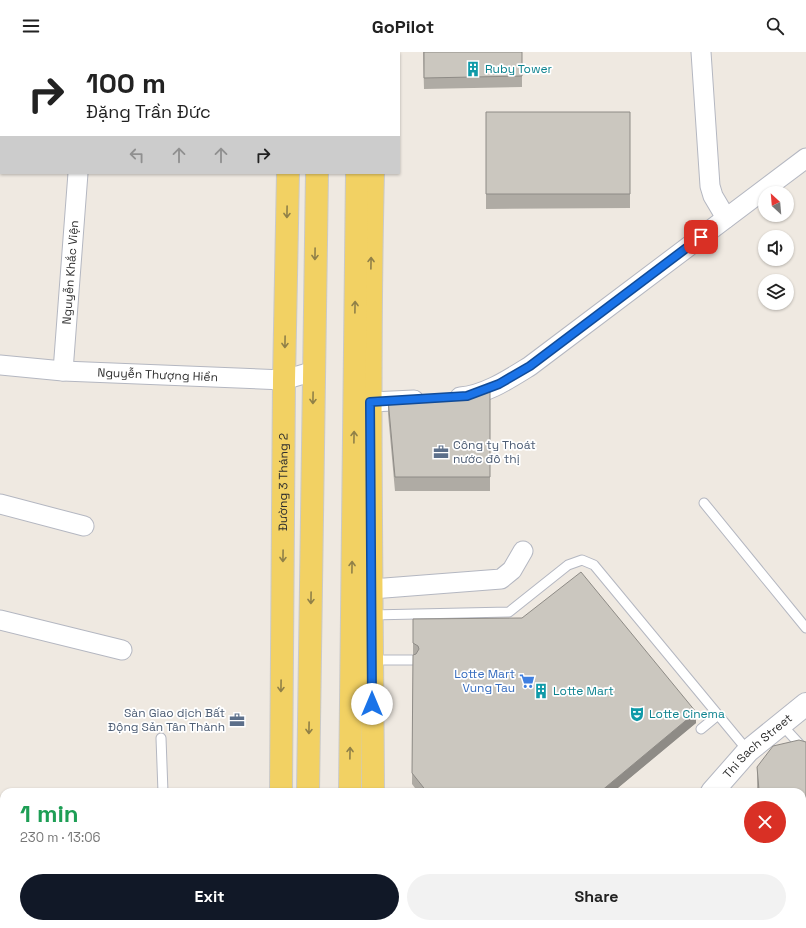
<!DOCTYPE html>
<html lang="en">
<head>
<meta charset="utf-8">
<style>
  body { margin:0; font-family:"Space Grotesk",sans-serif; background:#f2f2f2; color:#222; height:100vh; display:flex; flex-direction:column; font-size:15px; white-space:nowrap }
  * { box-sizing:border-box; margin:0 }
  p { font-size:13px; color:#767676 }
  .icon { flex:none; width:22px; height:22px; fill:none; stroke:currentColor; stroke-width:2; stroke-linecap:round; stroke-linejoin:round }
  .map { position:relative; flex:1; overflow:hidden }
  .side { position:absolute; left:0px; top:736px; width:806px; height:140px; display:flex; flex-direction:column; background:#fff; border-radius:12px 12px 0 0; box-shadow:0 1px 3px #0004 }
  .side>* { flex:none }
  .hud { position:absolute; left:0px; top:0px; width:400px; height:122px; box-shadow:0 1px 3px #0004; background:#fff; color:#222; overflow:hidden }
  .needle { width:26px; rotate:334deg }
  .buttons { position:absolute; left:758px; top:134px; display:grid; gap:8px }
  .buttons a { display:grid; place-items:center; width:36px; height:36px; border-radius:50%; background:#fff; box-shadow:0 1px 3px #0004; font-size:20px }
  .pin { position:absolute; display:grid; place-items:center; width:34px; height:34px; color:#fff; margin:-17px; border-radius:8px; box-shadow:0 2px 6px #0006 }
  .me { position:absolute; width:44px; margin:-22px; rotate:0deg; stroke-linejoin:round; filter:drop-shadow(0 0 3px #0008) }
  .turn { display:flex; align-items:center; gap:14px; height:84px; padding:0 20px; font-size:18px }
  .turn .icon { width:52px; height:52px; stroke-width:2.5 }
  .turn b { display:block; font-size:28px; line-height:34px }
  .lanes { display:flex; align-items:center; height:38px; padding:0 20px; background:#0003; justify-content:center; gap:20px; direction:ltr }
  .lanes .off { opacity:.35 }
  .round { display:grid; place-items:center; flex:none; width:42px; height:42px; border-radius:21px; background:#f2f2f2 }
  .head { display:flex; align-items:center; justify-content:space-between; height:68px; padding:0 20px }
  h1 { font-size:24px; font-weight:600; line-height:30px; color:#1e9e55 }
  .button { display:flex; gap:8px; margin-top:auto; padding:8px 20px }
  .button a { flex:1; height:46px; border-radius:24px; background:#111827; color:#fff; font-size:16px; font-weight:600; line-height:46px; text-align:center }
  .button a+a { background:#f2f2f2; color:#222 }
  header { display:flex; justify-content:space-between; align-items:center; height:52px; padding:0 20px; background:#fff; font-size:18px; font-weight:600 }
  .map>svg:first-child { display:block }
  .green { fill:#b6e59e }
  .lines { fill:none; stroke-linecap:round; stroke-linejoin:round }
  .service-casing { stroke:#b4b7c1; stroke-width:11 }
  .minor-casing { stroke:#b4b7c1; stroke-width:21 }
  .tertiary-casing { stroke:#b4b7c1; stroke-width:24 }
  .primary-casing { stroke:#c9c9c9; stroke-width:24 }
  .path { stroke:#c9c9c9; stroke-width:2.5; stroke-dasharray:3 2; stroke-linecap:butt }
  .service { stroke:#fff; stroke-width:9 }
  .minor { stroke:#fff; stroke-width:19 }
  .tertiary { stroke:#fff; stroke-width:22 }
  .primary { stroke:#f2d163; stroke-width:22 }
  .wall { fill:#afaba4 }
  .shaded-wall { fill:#8e8b86 }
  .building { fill:#cbc7bf; stroke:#8e8b86 }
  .oneway { stroke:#908048 }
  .route-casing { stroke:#114b97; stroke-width:10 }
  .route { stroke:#1a73e8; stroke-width:7 }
  .labels { text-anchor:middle; stroke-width:3.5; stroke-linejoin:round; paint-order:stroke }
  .culture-label { font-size:12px; fill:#0d838f; stroke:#fff; text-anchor:start }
  .street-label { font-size:12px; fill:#2e2e2e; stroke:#fff }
  .service-label { font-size:12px; fill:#4e5e75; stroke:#fff; text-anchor:start }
  .shop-label { font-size:12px; fill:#366cbe; stroke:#fff; text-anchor:end }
</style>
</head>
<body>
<header><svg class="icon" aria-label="menu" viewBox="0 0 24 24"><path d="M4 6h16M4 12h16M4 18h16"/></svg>GoPilot<svg class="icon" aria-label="search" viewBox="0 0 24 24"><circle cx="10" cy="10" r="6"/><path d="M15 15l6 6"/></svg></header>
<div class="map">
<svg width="806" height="876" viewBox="0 0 806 876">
  <rect width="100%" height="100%" fill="#efe9e1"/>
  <path class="green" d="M646,872H695V876H643Z"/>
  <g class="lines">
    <g class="service-casing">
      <path id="service" d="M704,451L806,576
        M371,563L509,560L568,513L582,508L594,513L748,699
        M372,608H413
        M781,672L806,699
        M701,677L718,663
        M161,686L163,740
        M802,782L806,781
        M5,872L16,876
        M153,876V872"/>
    </g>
    <g class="minor-casing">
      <g id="minor">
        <path d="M701,0L710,134L713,144L726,166"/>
        <path d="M82,1V0"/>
        <path id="s1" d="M0,313L63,319L284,328L314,319"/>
        <path id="s2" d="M63,319L78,121"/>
        <path d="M460,345C485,343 509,327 530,314L806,106"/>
        <path d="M371,350L414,348"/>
        <path d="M0,452L84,474"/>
        <path d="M372,537L501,527L512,518L523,499"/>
        <path d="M0,568L122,598"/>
      </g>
    </g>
    <g class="tertiary-casing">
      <g id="tertiary">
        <path id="s3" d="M712,740L748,699L806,652"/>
        <path d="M599,876L603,872"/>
      </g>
    </g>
    <g class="primary-casing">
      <g id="primary">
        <path d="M293,1V0"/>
        <path d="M319,1V0"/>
        <path d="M358,1V0"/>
        <path d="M377,1V0"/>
        <path d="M373,121C368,327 372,534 373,740"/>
        <path id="s4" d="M281,740L284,328L288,121"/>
        <path d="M308,740L317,121"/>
        <path d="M350,740L357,121"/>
        <path d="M354,872L356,876"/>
        <path d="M381,872L383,876"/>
        <path d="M269,876L271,872"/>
        <path d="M297,876L299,872"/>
      </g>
    </g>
    <path class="path" d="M680,876L683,872
      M701,876L702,872"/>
    <use href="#service" class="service"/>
    <use href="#minor" class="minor"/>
    <use href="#tertiary" class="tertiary"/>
    <use href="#primary" class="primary"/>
  </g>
  <path class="wall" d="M423,0H522V35L424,37Z
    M486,60H630V156L486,157Z
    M490,338V439H395L388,362V347L468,342Z
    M413,567L696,671L613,740H418L412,732L413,603H414L413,602Z
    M806,690V788H804V776L802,777V740H757V715Z
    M220,872H236L235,873L224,875Z"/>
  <path class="shaded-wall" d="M696,660V671L613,740H600Z
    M806,755V768L804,767V776L802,777V756Z"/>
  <path class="building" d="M124,0H219V1H124Z
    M424,0H522V24L424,26Z
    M486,60H630V142H486Z
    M490,338V425H395L388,347L468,342L476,339Z
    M581,520L696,660L600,740H427L412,721L413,603L416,602L419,597L418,594L413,591V567L522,566Z
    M799,688L806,690V755L802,756V740H760L759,738L757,715L773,694Z
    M802,800L806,802V876H717V872H802Z"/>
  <defs><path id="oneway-shaft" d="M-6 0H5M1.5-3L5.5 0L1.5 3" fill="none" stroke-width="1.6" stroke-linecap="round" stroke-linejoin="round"/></defs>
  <g class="oneway">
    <use href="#oneway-shaft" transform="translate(287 160) rotate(91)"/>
    <use href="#oneway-shaft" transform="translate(315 202) rotate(91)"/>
    <use href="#oneway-shaft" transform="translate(371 211) rotate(-89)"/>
    <use href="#oneway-shaft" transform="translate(355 255) rotate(-89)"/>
    <use href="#oneway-shaft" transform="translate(285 290) rotate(91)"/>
    <use href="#oneway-shaft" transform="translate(313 346) rotate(91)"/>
    <use href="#oneway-shaft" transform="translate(354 385) rotate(-89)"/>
    <use href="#oneway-shaft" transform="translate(283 504) rotate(91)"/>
    <use href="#oneway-shaft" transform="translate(352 515) rotate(-89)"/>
    <use href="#oneway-shaft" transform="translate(311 546) rotate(91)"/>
    <use href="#oneway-shaft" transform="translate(281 634) rotate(91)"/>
    <use href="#oneway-shaft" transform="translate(309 676) rotate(91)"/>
    <use href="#oneway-shaft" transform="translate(350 701) rotate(-89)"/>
  </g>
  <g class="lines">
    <g class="route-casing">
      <path id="route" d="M372,652L370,350L467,344L499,332L530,314L701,185"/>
    </g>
    <use href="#route" class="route"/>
  </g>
  <defs>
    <g id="building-bare" transform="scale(1.2)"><path d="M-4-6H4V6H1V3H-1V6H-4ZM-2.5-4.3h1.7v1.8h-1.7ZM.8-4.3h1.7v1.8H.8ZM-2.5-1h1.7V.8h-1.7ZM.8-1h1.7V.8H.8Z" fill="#0f9aa8" stroke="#fff" stroke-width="2.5" paint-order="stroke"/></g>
    <g id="office-bare" transform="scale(1.2)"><path d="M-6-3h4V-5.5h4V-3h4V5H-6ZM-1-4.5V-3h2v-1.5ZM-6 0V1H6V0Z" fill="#5c6f8a" stroke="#fff" stroke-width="2.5" paint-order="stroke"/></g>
    <g id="supermarket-bare" transform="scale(1.2)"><path d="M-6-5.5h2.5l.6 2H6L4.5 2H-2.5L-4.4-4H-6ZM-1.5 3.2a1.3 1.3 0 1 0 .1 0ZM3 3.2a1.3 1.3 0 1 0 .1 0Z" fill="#3f7fe0" stroke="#fff" stroke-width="2.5" paint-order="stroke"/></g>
    <g id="theatre-bare" transform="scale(1.2)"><path d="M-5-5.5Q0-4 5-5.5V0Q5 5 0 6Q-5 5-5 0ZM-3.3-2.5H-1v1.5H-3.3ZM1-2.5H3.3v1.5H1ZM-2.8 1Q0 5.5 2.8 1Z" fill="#0f9aa8" stroke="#fff" stroke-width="2.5" paint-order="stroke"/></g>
  </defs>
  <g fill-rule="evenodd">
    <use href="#building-bare" x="473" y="17"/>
    <use href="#office-bare" x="441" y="400"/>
    <use href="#supermarket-bare" x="527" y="629"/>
    <use href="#building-bare" x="541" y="639"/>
    <use href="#theatre-bare" x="637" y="662"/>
    <use href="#office-bare" x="237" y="668"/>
  </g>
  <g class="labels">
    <g class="culture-label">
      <text x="485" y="21">Ruby Tower</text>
      <text x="553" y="643">Lotte Mart</text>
      <text x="649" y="666">Lotte Cinema</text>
    </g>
    <g class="street-label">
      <text dy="4" stroke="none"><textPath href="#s2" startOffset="99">Nguyễn Khắc Viện</textPath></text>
      <text dy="4" stroke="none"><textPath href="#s1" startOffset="158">Nguyễn Thượng Hiền</textPath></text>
      <text dy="4" stroke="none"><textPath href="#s4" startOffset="310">Đường 3 Tháng 2</textPath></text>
      <text dy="4" stroke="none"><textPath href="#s3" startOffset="65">Thi Sach Street</textPath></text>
    </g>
    <g class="service-label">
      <text x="453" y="397">Công ty Thoát<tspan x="453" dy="14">nước đô thị</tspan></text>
      <text x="225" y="665" text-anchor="end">Sàn Giao dịch Bất<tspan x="225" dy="14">Động Sản Tân Thành</tspan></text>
    </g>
    <g class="shop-label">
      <text x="515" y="626">Lotte Mart<tspan x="515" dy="14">Vung Tau</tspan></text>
    </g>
  </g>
</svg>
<div class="buttons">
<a><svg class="needle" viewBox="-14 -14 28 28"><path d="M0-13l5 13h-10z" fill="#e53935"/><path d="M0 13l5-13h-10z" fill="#767676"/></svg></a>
<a><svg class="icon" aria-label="sound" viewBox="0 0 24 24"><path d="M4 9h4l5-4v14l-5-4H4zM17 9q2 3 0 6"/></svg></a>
<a><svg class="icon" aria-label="layers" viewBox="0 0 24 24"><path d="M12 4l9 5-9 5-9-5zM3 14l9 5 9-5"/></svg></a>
</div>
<div class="pin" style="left:701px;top:185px;background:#d93025"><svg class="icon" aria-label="arrive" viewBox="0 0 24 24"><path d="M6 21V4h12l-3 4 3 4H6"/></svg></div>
<svg class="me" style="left:372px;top:652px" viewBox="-20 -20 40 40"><circle r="19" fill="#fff"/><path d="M0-13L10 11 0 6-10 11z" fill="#1a73e8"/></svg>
<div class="hud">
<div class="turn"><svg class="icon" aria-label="right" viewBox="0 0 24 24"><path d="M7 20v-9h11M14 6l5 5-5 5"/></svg><div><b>100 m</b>Đặng Trần Đức</div></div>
<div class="lanes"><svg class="icon off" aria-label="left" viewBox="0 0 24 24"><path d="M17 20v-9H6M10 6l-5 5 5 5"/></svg><svg class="icon off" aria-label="ahead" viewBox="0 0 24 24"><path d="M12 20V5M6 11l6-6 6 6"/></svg><svg class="icon off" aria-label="ahead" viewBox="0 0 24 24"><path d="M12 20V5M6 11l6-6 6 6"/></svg><svg class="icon" aria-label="right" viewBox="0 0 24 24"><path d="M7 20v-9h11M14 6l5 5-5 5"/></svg></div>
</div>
<section class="side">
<div class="head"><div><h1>1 min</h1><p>230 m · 13:06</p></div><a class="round" style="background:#d93025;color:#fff"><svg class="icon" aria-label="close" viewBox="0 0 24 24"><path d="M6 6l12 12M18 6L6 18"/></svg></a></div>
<div class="button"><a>Exit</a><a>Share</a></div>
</section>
</div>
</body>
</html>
